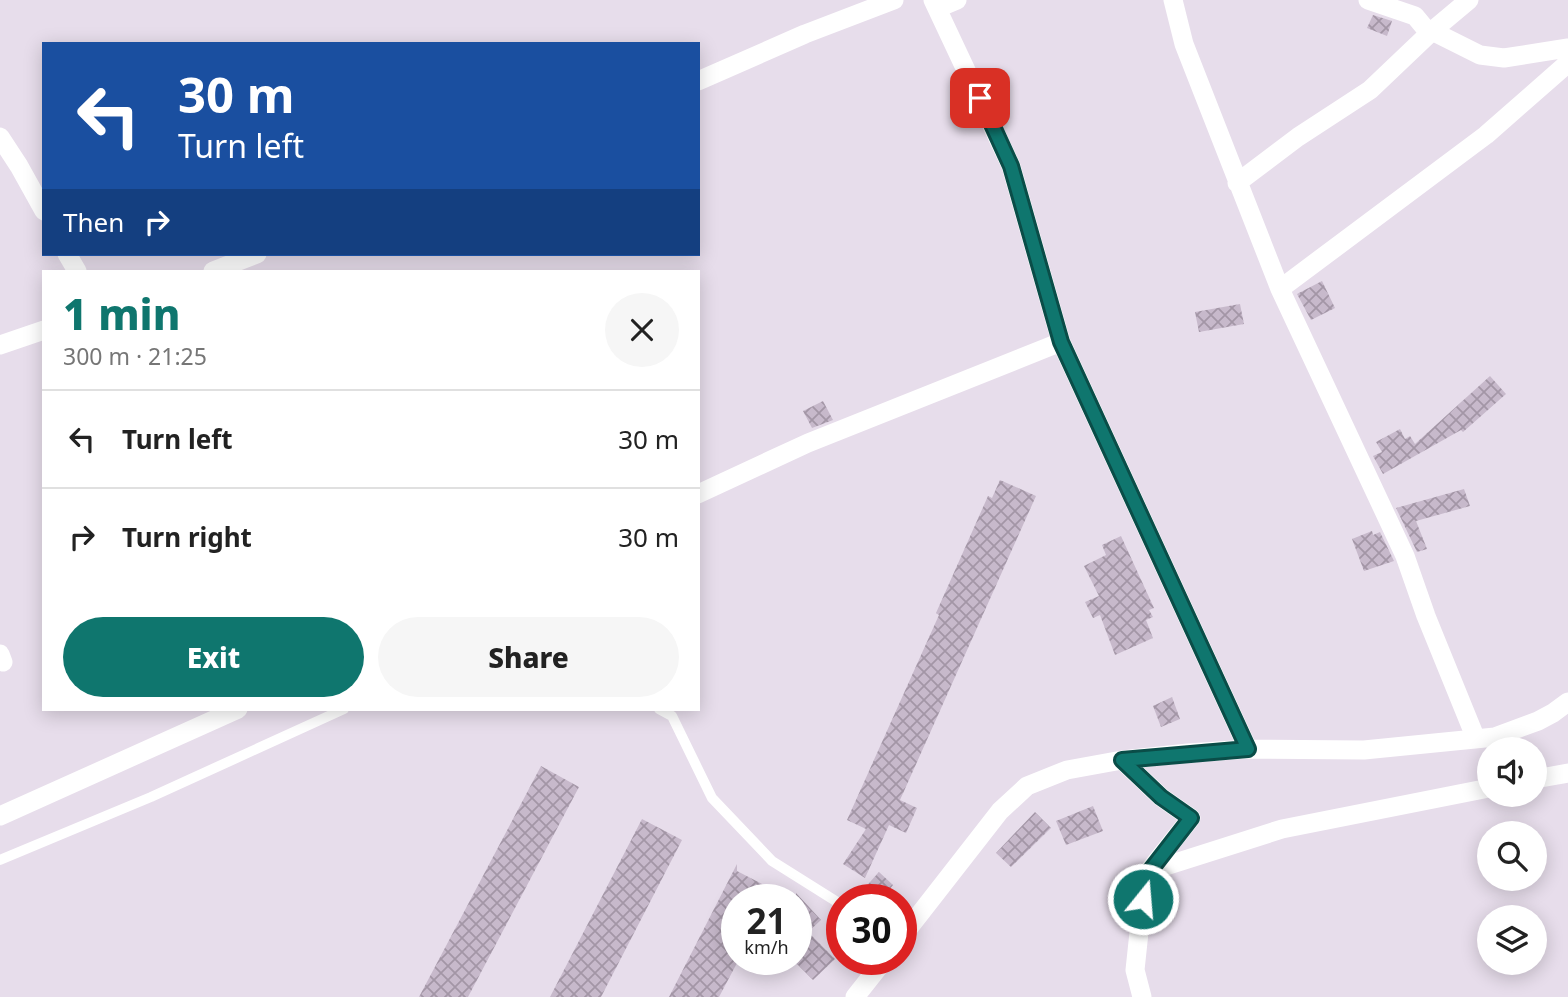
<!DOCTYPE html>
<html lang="en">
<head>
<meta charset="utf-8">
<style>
  body { margin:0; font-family:"Noto Sans",sans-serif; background:#f6f6f6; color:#222; height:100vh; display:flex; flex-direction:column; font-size:26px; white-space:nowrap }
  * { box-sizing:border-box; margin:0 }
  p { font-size:23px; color:#767676 }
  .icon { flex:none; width:38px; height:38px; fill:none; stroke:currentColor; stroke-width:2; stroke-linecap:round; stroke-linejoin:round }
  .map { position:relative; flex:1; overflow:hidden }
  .panel { position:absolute; left:42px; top:270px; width:658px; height:441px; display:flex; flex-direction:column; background:#fff; border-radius:0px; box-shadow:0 4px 18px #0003 }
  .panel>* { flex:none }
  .banner { position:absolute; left:42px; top:42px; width:658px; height:214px; border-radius:0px; box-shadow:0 4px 18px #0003; background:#1a4fa0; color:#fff; overflow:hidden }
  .controls { position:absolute; left:1477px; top:737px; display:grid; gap:14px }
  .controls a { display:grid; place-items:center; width:70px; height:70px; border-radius:50%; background:#fff; box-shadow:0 4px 18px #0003; font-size:35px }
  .speed { position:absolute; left:721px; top:884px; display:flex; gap:14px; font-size:35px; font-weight:700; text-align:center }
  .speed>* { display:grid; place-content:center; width:91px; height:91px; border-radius:50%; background:#fff; box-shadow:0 4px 18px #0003; line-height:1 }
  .speed small { font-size:18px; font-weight:400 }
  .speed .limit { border:10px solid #d22; background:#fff; color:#111 }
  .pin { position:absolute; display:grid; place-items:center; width:60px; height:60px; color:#fff; margin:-30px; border-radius:14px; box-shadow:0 4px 10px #0006 }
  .me { position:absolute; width:77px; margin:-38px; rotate:17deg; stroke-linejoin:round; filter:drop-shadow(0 0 5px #0008) }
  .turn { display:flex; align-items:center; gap:24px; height:147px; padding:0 21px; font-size:32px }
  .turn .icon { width:91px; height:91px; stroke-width:2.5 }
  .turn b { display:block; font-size:49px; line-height:60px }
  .then { display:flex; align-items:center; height:66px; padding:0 21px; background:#0003; gap:14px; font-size:26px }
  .round { display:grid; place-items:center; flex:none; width:74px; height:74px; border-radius:37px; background:#f6f6f6 }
  .head { display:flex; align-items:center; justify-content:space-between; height:119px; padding:0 21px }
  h1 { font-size:42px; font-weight:800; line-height:52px; color:#0f766e }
  .action { display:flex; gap:14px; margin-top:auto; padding:14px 21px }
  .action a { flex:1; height:80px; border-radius:42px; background:#0f766e; color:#fff; font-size:28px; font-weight:800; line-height:80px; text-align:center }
  .action a+a { background:#f6f6f6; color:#222 }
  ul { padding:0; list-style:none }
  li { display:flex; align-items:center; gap:21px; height:98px; padding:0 21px; border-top:2px solid #e0e0e0 }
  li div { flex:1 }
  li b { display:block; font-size:26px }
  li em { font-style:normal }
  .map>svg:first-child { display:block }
  .building { fill:url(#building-cross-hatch) }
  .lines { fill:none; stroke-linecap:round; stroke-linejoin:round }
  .service { stroke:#fff; stroke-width:10 }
  .minor { stroke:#fff; stroke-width:19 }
  .route-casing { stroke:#0a4d48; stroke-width:18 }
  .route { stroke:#0f766e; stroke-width:12 }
</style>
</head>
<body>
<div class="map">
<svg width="1568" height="997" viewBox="0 0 1568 997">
  <defs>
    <pattern id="building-cross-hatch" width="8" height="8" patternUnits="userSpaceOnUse" patternTransform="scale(1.75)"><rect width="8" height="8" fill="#c7b9cb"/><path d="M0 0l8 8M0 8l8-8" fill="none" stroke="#a396a6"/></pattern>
  </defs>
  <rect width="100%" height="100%" fill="#e7ddeb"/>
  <path class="building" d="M1373,15L1392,21L1387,36L1367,28Z
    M1322,281L1335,308L1311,320L1297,294Z
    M1240,304L1244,324L1199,332L1195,312Z
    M1490,376L1506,394L1463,432L1461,430L1383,474L1373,456L1382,452L1376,442L1400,429L1405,439L1410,436L1415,444Z
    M823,401L833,420L812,428L803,411Z
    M1000,480L1036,496L900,800L917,808L906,833L889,825L865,878L843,864L866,829L847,820L939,615L936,613L988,496L992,498Z
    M1464,489L1470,506L1416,521L1427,549L1417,552L1396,508Z
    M1372,531L1373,535L1380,532L1394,561L1364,571L1352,539Z
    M1121,536L1154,608L1149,610L1153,617L1146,620L1153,638L1115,655L1100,615L1093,618L1085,602L1099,596L1084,566L1106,555L1102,545Z
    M1172,697L1180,719L1161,727L1153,706Z
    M541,766L579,787L468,997H419Z
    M1093,806L1103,831L1066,845L1056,821Z
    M1035,812L1051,828L1011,867L996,853Z
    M642,819L682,840L601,997H550Z
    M737,864V871L793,900H737V963L719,997H669Z
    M879,872L893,885L881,900H871L862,891Z
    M796,893L821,920L808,932L835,959L813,980L796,963Z"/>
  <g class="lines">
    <path class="service" d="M659,709L672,716L712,798L772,861L842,905
      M0,860L151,797L344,709"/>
    <path class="minor" d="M933,0L1011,166L1061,342L1248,749
      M1173,0L1184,44L1280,289L1405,556L1426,616L1476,739
      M1368,0L1415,16L1429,33
      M938,8L957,0
      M1432,31L1480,55L1504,58L1568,48
      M698,81L805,34L894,0
      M0,137L19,166L44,211
      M1237,183L1298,137L1370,90L1432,31L1469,0
      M67,254L77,271
      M213,271L257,254
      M1280,289L1486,135L1568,63
      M0,345L44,330
      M698,494L808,443L1061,342
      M0,654L3,662
      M1122,760L1161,797L1191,818L1145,876L1135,970L1142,997
      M1535,779L1568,773
      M0,816L238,709
      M1150,871L1282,829L1489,788
      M901,938L1000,811L1027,786L1067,770L1122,760L1188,753L1248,749L1364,750L1495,737L1538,721L1553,713L1568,702
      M855,997L885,959"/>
  </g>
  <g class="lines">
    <g class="route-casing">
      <path id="route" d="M980,98L1011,166L1061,342L1248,749L1122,760L1161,797L1191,818L1146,876L1143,899"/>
    </g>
    <use href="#route" class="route"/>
  </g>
</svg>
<div class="controls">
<a><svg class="icon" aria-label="sound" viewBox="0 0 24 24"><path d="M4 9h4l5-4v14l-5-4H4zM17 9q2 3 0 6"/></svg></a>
<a><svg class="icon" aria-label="search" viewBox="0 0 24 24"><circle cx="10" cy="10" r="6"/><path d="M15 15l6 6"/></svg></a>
<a><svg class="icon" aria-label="layers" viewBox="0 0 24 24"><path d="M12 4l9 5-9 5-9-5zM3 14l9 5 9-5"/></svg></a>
</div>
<div class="speed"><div>21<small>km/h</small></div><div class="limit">30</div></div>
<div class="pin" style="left:980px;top:98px;background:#d93025"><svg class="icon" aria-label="arrive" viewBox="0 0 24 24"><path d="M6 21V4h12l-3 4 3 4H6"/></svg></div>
<svg class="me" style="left:1143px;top:899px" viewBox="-20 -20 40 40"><circle r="17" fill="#0f766e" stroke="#fff" stroke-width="3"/><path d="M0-11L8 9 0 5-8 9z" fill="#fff"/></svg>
<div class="banner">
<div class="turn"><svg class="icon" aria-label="left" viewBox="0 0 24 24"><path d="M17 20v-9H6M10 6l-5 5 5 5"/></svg><div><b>30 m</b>Turn left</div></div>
<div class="then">Then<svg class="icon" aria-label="right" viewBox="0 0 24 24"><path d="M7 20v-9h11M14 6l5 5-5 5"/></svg></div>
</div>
<section class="panel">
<div class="head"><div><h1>1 min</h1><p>300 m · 21:25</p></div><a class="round"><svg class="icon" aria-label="close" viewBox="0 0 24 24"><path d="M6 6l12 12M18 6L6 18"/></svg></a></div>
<ul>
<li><svg class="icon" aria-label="left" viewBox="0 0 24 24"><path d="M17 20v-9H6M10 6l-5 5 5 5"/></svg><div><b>Turn left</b></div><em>30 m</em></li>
<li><svg class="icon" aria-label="right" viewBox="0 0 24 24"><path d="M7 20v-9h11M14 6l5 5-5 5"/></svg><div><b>Turn right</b></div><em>30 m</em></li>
</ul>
<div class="action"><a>Exit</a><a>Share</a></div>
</section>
</div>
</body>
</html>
